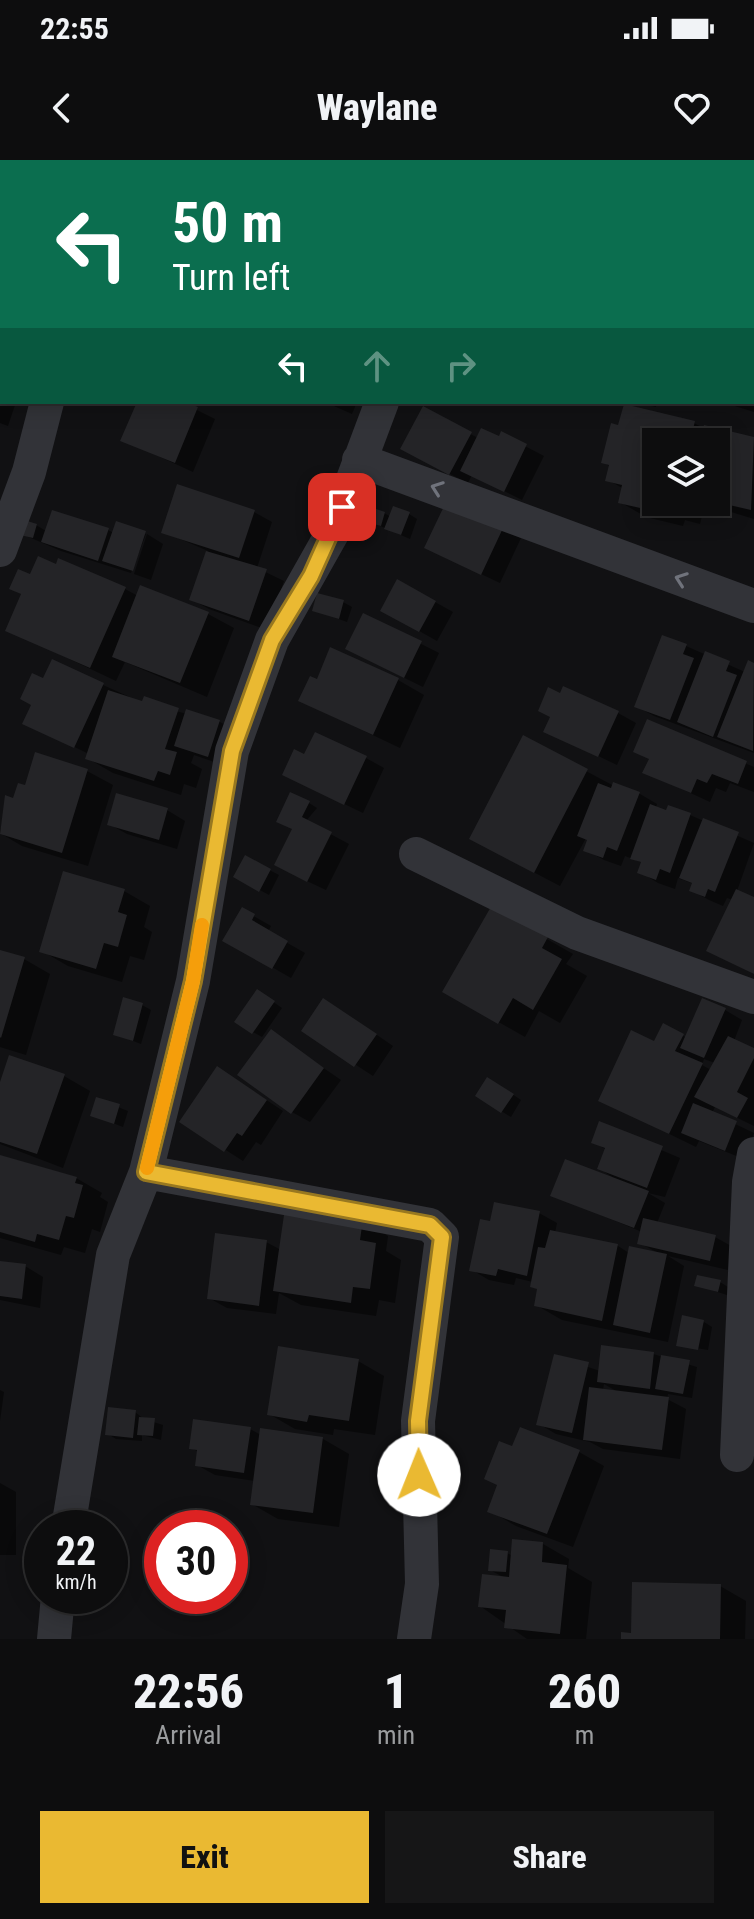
<!DOCTYPE html>
<html lang="en">
<head>
<meta charset="utf-8">
<style>
  body { margin:0; font-family:"Roboto Condensed",sans-serif; background:#161617; color:#f1f3f6; height:100vh; display:flex; flex-direction:column; font-size:30px; white-space:nowrap }
  * { box-sizing:border-box; margin:0 }
  p { font-size:26px; color:#9a9c9e }
  .icon { flex:none; width:44px; height:44px; fill:none; stroke:currentColor; stroke-width:2; stroke-linecap:round; stroke-linejoin:round }
  .map { position:relative; height:1479px; overflow:hidden }
  .sheet { display:flex; flex-direction:column; background:#0d0d0e; flex:1 }
  .sheet>* { flex:none }
  .guide { position:absolute; left:0px; top:0px; width:754px; height:244px; box-shadow:0 4px 20px #0003,0 0 0 2px #2d2d2e; background:#0b6e4f; color:#fff; overflow:hidden }
  .tools { position:absolute; left:642px; top:268px; display:grid; gap:16px }
  .tools a { display:grid; place-items:center; width:88px; height:88px; border-radius:0px; background:#0d0d0e; box-shadow:0 4px 20px #0003,0 0 0 2px #2d2d2e; font-size:40px }
  .speed { position:absolute; left:24px; top:1350px; display:flex; gap:16px; font-size:40px; font-weight:700; text-align:center }
  .speed>* { display:grid; place-content:center; width:104px; height:104px; border-radius:50%; background:#0d0d0e; box-shadow:0 4px 20px #0003,0 0 0 2px #2d2d2e; line-height:1 }
  .speed small { font-size:20px; font-weight:400 }
  .speed .limit { border:12px solid #d22; background:#fff; color:#111 }
  .pin { position:absolute; display:grid; place-items:center; width:68px; height:68px; color:#fff; margin:-34px; border-radius:16px; box-shadow:0 4px 12px #0006 }
  .me { position:absolute; width:88px; margin:-44px; rotate:359deg; stroke-linejoin:round; filter:drop-shadow(0 0 6px #0008) }
  .turn { display:flex; align-items:center; gap:28px; height:168px; padding:0 40px; font-size:36px }
  .turn .icon { width:104px; height:104px; stroke-width:2.5 }
  .turn b { display:block; font-size:56px; line-height:68px }
  .lanes { display:flex; align-items:center; height:76px; padding:0 40px; background:#0003; justify-content:center; gap:40px; direction:ltr }
  .lanes .off { opacity:.35 }
  .eta { display:flex; justify-content:space-evenly; align-items:center; height:136px; text-align:center }
  .eta b { font-size:48px; font-weight:800; line-height:56px }
  .action { display:flex; gap:16px; margin-top:auto; padding:16px 40px }
  .action a { flex:1; height:92px; border-radius:0px; background:#eab932; color:#111; font-size:32px; font-weight:800; line-height:92px; text-align:center }
  .action a+a { background:#161617; color:#f1f3f6 }
  .status { display:flex; justify-content:space-between; align-items:center; height:56px; padding:0 40px; background:#0d0d0e; direction:ltr }
  .status svg { height:22px; fill:currentColor }
  header { display:flex; justify-content:space-between; align-items:center; height:104px; padding:0 40px; background:#0d0d0e; font-size:36px; font-weight:800 }
  .map>svg:first-child { display:block }
  .shadow { fill:#0007; fill-rule:evenodd }
  .building { fill:#242427 }
  .lines { fill:none; stroke-linecap:round; stroke-linejoin:round }
  .street { stroke:#323338; stroke-width:34 }
  .oneway { stroke:#70737c }
  .route-casing { stroke:#987820; stroke-width:20 }
  .route { stroke:#eab932; stroke-width:14 }
  .slow { stroke:#f59e0b; stroke-width:14 }
</style>
</head>
<body>
<div class="status"><b>22:55</b><svg viewBox="0 0 49 12"><path d="M0 12V9h3v3zM5 12V6h3v6zM10 12V3h3v9zM15 12V0h3v12zM26 1h20v11H26zM47 4h2v5h-2z"/></svg></div>
<header><svg class="icon" aria-label="back" viewBox="0 0 24 24"><path d="M15 5l-7 7 7 7"/></svg>Waylane<svg class="icon" aria-label="heart" viewBox="0 0 24 24"><path d="M12 20l-8-8c-3-5 5-10 8-4 3-6 11-1 8 4z"/></svg></header>
<div class="map">
<svg width="754" height="1479" viewBox="0 0 754 1479">
  <rect width="100%" height="100%" fill="#111113"/>
  <path class="shadow" d="M177,0H215L222,2H177Z
    M350,0H424L428,2H354Z
    M514,0H537L541,2H513Z
    M577,0H666L670,2H581Z
    M752,194L754,195V252L722,242H752Z
    M0,228L2,242H16L8,266L0,263Z
    M139,242H181L215,259L193,312L123,280Z
    M325,242H357L352,254Z
    M634,242H657L656,247Z
    M423,249L478,278L500,279L502,274L544,296L522,340L472,315L468,323L420,299Z
    M694,263L705,269L754,279V359L705,344L700,364L685,360L683,366L646,357L620,342L624,329L608,320L611,307L603,302ZM656,282H716V342H656Z
    M254,352L272,362L257,408L284,421L267,470L209,449L191,439L208,391L164,372Z
    M384,353L391,357L409,354L417,359L410,379L369,361Z
    M117,364L146,374L131,413L61,391L22,374L36,365L46,371L108,370L114,373Z
    M503,368L521,378L500,423L445,397Z
    M147,374L163,384L151,420L134,414Z
    M11,429H125L138,436L208,454L234,468L207,537L125,502L116,521L8,470L23,435Z
    M343,442L352,447L347,462L314,450Z
    M435,442L453,452L437,481L382,450Z
    M364,455L439,493L423,527L366,499Z
    M686,486L745,512L749,503L754,505V593L654,556L636,546Z
    M398,520L424,535L400,588L301,541L318,522Z
    M44,521L103,525L143,543L220,562L237,572L226,606L194,595L191,603L202,609L196,628L184,624L181,635L113,613L87,598L89,594L25,563Z
    M618,553L636,563L617,605L546,571L552,557Z
    M648,562L754,607V632L730,623L726,632L716,628L710,642L645,612L650,600Z
    M524,578L614,626L640,634L657,644L656,648L690,655L754,683L737,731L754,739V814L708,790L733,740L727,738L723,746L709,740L691,730L694,724L678,718L675,729L658,723L640,712L643,703L625,696L621,706L604,700L586,690L589,680L586,678L560,726L497,693Z
    M305,597L366,598L384,608L363,653L284,615Z
    M87,611L113,625L88,706L22,686L0,673L6,638L15,640L26,627Z
    M309,643L317,648L306,661L349,684L326,730L294,715V669Z
    M167,650L185,661L177,689L127,674L109,664Z
    M246,698L279,715L269,735L236,717Z
    M65,714L124,731L150,746L144,767L152,772L144,800L130,796L122,822L68,806L42,791Z
    M493,748L573,794L566,804L587,816L560,863L539,851L525,877L444,831Z
    M243,750L271,766L268,772L305,793L291,818L225,780Z
    M0,792L24,799L50,814L26,895L0,887Z
    M266,837L282,848L262,877L253,872Z
    M142,845L151,850L141,884L115,874Z
    M725,850L742,860L734,881L754,891V966L715,947L712,953L754,973L744,999L699,981L696,987L600,940L655,883L664,866L687,878ZM704,899L715,903L711,910L702,905Z
    M342,851L393,886L373,916L304,871Z
    M271,872L341,920L310,962L292,952Z
    M64,916L90,931L63,1008L0,984V928Z
    M235,919L283,951L261,985L256,982L243,1001L182,962Z
    M497,924L521,940L511,957L477,936Z
    M97,939L128,951L123,967L92,955Z
    M600,964L680,998L665,1037L648,1033L665,1043L657,1063L715,1077L733,1087L728,1110L668,1096L684,1106L668,1182L562,1160L536,1145L539,1130L533,1122L516,1118L514,1125L489,1120L472,1110L492,1064L539,1053L557,1063L555,1073L618,1086L629,1093H658L640,1083L642,1072L553,1035L618,1021L599,1008L607,990L593,982Z
    M0,997L76,1018L102,1033L100,1037L108,1042L100,1072L92,1069L85,1093L64,1087L61,1095L0,1078Z
    M362,1061L388,1076L386,1091L401,1100L395,1143L379,1140L376,1156L301,1145L279,1133L276,1154L227,1148L209,1138L266,1082L281,1090Z
    M0,1103L25,1106L43,1117L40,1148L0,1140Z
    M720,1122L728,1127L727,1135L696,1125Z
    M704,1162L712,1167L708,1190L678,1185Z
    M653,1194L697,1207L692,1238L668,1234L667,1239L686,1249L680,1299L603,1289L590,1282L556,1274L539,1264L555,1196L600,1211ZM604,1224L618,1232L603,1230Z
    M358,1201L384,1216L375,1275L334,1269L333,1275L295,1269L269,1254Z
    M0,1230L4,1232L0,1261Z
    M135,1252L144,1259L163,1265L161,1280L142,1275V1281L116,1279L108,1274Z
    M250,1269L261,1275L262,1271L323,1279L349,1294L339,1367L278,1359L252,1344L255,1321L215,1315L197,1305L199,1292L191,1288Z
    M513,1289L579,1292L604,1306L573,1387L516,1366L490,1351Z
    M0,1323L16,1332V1395H0Z
    M543,1384L569,1399L568,1408L592,1422L586,1479H527L480,1446L505,1418L490,1410L507,1393L513,1396Z
    M720,1426L746,1441L745,1479H623Z"/>
  <path class="building" d="M137,242H186L198,247L175,303L120,281Z
    M624,244L695,261L690,282H656V342H676L674,350L659,347L658,352L618,343L622,325L605,321L609,305L601,303L611,263L618,265Z
    M423,246L472,272L449,315L400,289Z
    M704,265L754,277L751,350L716,342V282H700Z
    M481,268L499,276L501,271L527,284L504,332L460,311Z
    M177,324L255,350L239,398L161,373Z
    M447,340L504,366L481,415L424,388Z
    M393,346L410,352L401,375L384,369Z
    M370,347L385,352L381,366L366,362Z
    M52,350L109,368L98,401L41,382Z
    M24,360L37,364L33,378L20,375Z
    M116,361L146,371L133,411L102,401Z
    M206,391L267,409L249,461L189,440Z
    M38,396L56,404L58,398L126,427L90,508L5,471L21,434L9,429L18,409L30,414Z
    M397,419L436,441L419,472L380,451Z
    M140,425L209,452L180,523L112,497Z
    M317,433L344,440L339,459L312,451Z
    M363,453L422,481L404,518L345,489Z
    M662,475L687,484L683,494L694,498L670,560L634,547Z
    M330,487L399,518L373,575L298,541L310,516L317,519Z
    M705,491L730,501L726,511L737,515L713,577L677,562Z
    M52,499L104,523L74,588L22,564L31,545L20,539L32,513L43,518Z
    M748,500L754,503L753,591L717,577Z
    M563,526L619,551L598,597L543,572L550,557L538,551L548,527L560,533Z
    M108,530L142,541L144,536L179,548L165,589L177,592L170,615L158,611L154,621L85,599Z
    M186,549L220,560L208,597L174,586Z
    M647,559L747,601L738,624L712,614L707,623L697,619L691,633L642,613L649,599L633,592Z
    M315,572L367,596L344,645L282,615L294,589L304,594Z
    M523,575L588,609L534,713L469,679Z
    M35,592L88,609L62,693L0,674L5,635L13,638L18,623L25,625Z
    M613,622L640,632L617,691L607,687L603,698L583,691L587,680L577,676L598,623L611,628Z
    M290,632L310,641L302,657L332,672L307,722L274,705L292,669L276,662Z
    M116,633L168,648L159,680L107,665Z
    M650,644L666,650L668,645L691,653L670,713L660,709L656,720L637,713L641,702L630,699Z
    M703,658L739,672L715,732L708,729L705,737L689,731L692,723L679,718Z
    M245,695L271,709L259,732L233,717Z
    M63,711L125,729L118,752L127,755L118,787L104,783L96,809L39,792Z
    M736,729L754,737V814L706,791Z
    M492,745L548,777L542,788L562,799L533,850L513,838L498,864L442,832Z
    M242,747L255,754L252,760L288,781L272,809L222,781Z
    M0,790L25,797L1,878L0,877Z
    M257,829L275,841L252,874L234,862Z
    M123,837L143,843L133,881L113,875Z
    M323,838L377,874L354,907L301,871Z
    M702,838L726,848L704,898L680,888Z
    M663,863L684,874L675,891L703,903L669,974L598,941L631,870L654,881Z
    M271,869L324,908L291,954L237,915Z
    M728,876L754,888V898L737,932L748,938L737,958L694,937Z
    M9,895L65,914L37,994L0,982V922Z
    M217,906L267,940L242,976L237,973L224,992L179,962Z
    M487,917L514,934L501,953L475,936Z
    M96,937L120,944L114,964L90,956Z
    M693,943L737,961L725,991L681,973Z
    M599,961L663,986L647,1028L597,1009L605,988L591,983Z
    M0,995L77,1017L75,1023L83,1025L74,1058L66,1056L59,1080L37,1074L35,1082L0,1072Z
    M565,999L649,1031L634,1068L550,1036Z
    M494,1042L540,1051L527,1116L498,1109L496,1116L469,1111L480,1059L490,1061Z
    M285,1048L363,1059L360,1080L376,1083L370,1129L353,1127L351,1143L273,1131Z
    M643,1058L716,1075L710,1101L637,1084Z
    M550,1070L618,1084L602,1161L534,1146L537,1129L530,1127L538,1087L545,1088Z
    M215,1073L267,1080L259,1146L207,1139Z
    M629,1086L667,1094L650,1173L613,1165Z
    M0,1101L26,1104L22,1139L0,1136Z
    M697,1115L721,1120L718,1132L694,1126Z
    M682,1155L704,1160L698,1190L676,1186Z
    M601,1185L654,1192L650,1229L597,1222Z
    M278,1186L359,1199L349,1261L309,1255L307,1262L267,1255Z
    M554,1194L589,1202L572,1273L536,1265Z
    M661,1195L690,1200L683,1234L655,1229Z
    M589,1227L669,1237L662,1290L583,1280Z
    M108,1247L136,1250L133,1278L105,1275Z
    M139,1257L155,1258L153,1276L137,1275Z
    M193,1259L251,1267L244,1313L195,1306L197,1290L189,1289Z
    M520,1267L580,1290L547,1374L487,1352L497,1325L484,1319L499,1281L512,1286Z
    M260,1268L323,1277L313,1353L250,1345Z
    M512,1379L543,1382L542,1402L567,1405L560,1474L504,1468L506,1450L478,1447L482,1414L509,1417Z
    M490,1389L508,1391L506,1412L488,1411Z
    M632,1422L721,1424L720,1479H621V1472L631,1473Z"/>
  <g class="lines">
    <path class="street" d="M485,2L487,0
      M0,104L2,105
      M359,300L754,446
      M0,390L29,312L47,242
      M416,694L577,773L754,837
      M146,1012L430,1065L442,1077L418,1261L422,1424L414,1479
      M737,1295L749,1022L754,994
      M68,1368L113,1095L146,1012L193,821L232,591L272,480L334,370L382,242
      M54,1479L58,1436"/>
  </g>
  <defs><path id="oneway-chevron" d="M-2-3.5L2.5 0L-2 3.5" fill="none" stroke-width="1.6" stroke-linecap="round" stroke-linejoin="round" transform="scale(2)"/></defs>
  <g class="oneway">
    <use href="#oneway-chevron" transform="translate(437 328) rotate(-160)"/>
    <use href="#oneway-chevron" transform="translate(681 419) rotate(-160)"/>
  </g>
  <g class="lines">
    <g class="route-casing">
      <path id="route" d="M342,347L311,416L272,480L232,591L193,821L146,1012L430,1065L442,1077L418,1261L419,1315"/>
    </g>
    <use href="#route" class="route"/>
    <path class="slow" d="M147,1008L193,821L202,765"/>
  </g>
</svg>
<div class="tools">
<a><svg class="icon" aria-label="layers" viewBox="0 0 24 24"><path d="M12 4l9 5-9 5-9-5zM3 14l9 5 9-5"/></svg></a>
</div>
<div class="speed"><div>22<small>km/h</small></div><div class="limit">30</div></div>
<div class="pin" style="left:342px;top:347px;background:#d93025"><svg class="icon" aria-label="arrive" viewBox="0 0 24 24"><path d="M6 21V4h12l-3 4 3 4H6"/></svg></div>
<svg class="me" style="left:419px;top:1315px" viewBox="-20 -20 40 40"><circle r="19" fill="#fff"/><path d="M0-13L10 11 0 6-10 11z" fill="#eab932"/></svg>
<div class="guide">
<div class="turn"><svg class="icon" aria-label="left" viewBox="0 0 24 24"><path d="M17 20v-9H6M10 6l-5 5 5 5"/></svg><div><b>50 m</b>Turn left</div></div>
<div class="lanes"><svg class="icon" aria-label="left" viewBox="0 0 24 24"><path d="M17 20v-9H6M10 6l-5 5 5 5"/></svg><svg class="icon off" aria-label="ahead" viewBox="0 0 24 24"><path d="M12 20V5M6 11l6-6 6 6"/></svg><svg class="icon off" aria-label="right" viewBox="0 0 24 24"><path d="M7 20v-9h11M14 6l5 5-5 5"/></svg></div>
</div>
</div>
<section class="sheet">
<div class="eta">
<div><b>22:56</b><p>Arrival</p></div>
<div><b>1</b><p>min</p></div>
<div><b>260</b><p>m</p></div>
</div>
<div class="action"><a>Exit</a><a>Share</a></div>
</section>
</body>
</html>
